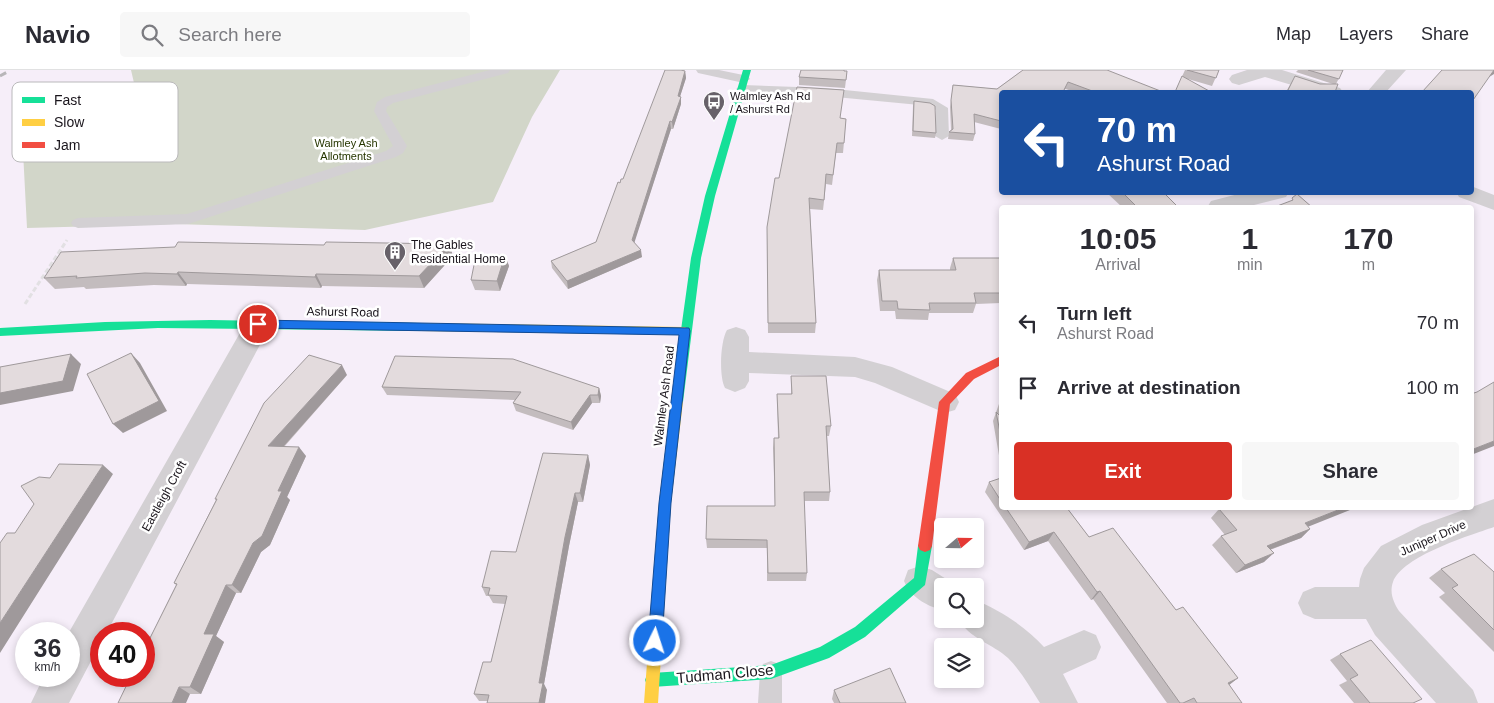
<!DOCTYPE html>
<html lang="en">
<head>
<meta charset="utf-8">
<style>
  body { margin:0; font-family:Helvetica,sans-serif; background:#f7f7f7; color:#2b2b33; height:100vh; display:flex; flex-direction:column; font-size:19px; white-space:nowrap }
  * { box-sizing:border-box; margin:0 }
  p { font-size:16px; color:#7c7c81 }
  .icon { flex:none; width:28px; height:28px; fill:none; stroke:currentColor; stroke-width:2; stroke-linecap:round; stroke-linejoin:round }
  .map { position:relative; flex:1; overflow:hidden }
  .sheet { position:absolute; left:999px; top:135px; width:475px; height:305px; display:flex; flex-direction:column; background:#fff; border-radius:5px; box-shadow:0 2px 8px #0003 }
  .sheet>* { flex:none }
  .hud { position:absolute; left:999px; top:20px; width:475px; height:105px; border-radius:5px; box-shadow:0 2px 8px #0003; background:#1a4fa0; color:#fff; overflow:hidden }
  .needle { width:32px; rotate:70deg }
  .controls { position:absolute; left:934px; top:448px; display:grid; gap:10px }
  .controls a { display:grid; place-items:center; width:50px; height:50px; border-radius:5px; background:#fff; box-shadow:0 2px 8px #0003; font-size:25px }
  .speed { position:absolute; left:15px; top:552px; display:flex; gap:10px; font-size:25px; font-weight:700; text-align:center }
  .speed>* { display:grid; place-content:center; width:65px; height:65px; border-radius:50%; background:#fff; box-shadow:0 2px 8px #0003; line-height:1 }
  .speed small { font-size:12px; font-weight:400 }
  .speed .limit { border:8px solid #d22; background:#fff; color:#111 }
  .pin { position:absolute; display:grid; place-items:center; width:42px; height:42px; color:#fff; margin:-21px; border:2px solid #fff; border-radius:50%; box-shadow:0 1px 5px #0007 }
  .me { position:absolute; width:55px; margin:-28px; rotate:4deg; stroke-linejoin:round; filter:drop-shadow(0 0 4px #0008) }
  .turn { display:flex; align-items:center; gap:18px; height:105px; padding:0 15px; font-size:22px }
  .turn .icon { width:65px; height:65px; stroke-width:2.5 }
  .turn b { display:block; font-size:35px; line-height:42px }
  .eta { display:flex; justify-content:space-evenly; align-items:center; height:85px; text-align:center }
  .eta b { font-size:30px; font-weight:700; line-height:35px }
  .cta { display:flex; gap:10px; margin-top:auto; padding:10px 15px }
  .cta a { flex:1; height:58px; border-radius:5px; background:#d93025; color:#fff; font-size:20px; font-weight:700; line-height:58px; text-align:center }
  .cta a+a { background:#f7f7f7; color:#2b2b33 }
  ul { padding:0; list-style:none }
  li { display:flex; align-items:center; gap:15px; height:65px; padding:0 15px }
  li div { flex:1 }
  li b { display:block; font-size:19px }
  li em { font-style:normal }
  header { display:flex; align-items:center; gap:30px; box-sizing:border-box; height:70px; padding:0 25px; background:#fff; border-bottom:1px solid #e1e1e2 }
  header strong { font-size:24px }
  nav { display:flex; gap:28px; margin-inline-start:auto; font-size:18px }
  .search { width:350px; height:45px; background:#f7f7f7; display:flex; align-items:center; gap:12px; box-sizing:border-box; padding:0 18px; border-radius:5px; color:#7c7c81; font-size:19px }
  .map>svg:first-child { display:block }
  .green { fill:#d2d6c9 }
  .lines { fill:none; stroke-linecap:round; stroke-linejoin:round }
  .path { stroke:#e2e0e3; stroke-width:3; stroke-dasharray:5 2.5; stroke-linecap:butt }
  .lane { fill:#d3d0d3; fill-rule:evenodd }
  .street { fill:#d3d0d3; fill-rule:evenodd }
  .fast { fill:#16e098; fill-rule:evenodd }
  .slow { fill:#ffcf43; fill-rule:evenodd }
  .jam { fill:#f24e42; fill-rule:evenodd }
  .rail { stroke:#b8b6b9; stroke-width:3; stroke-dasharray:7 7; stroke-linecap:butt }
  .wall { fill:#c3bcbe }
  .shaded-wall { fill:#9f999b }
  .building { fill:#e3dbdd; stroke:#9f999b }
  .route { fill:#1a73e8; stroke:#114b97 }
  .labels { text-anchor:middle; stroke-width:5; stroke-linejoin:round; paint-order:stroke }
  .far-poi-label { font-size:11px; fill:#1a151c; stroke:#fff; text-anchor:start }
  .far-park-label { font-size:11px; fill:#263600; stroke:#fff }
  .poi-label { font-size:12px; fill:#1a151c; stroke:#fff; text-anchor:start }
  .street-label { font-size:12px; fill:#1a151c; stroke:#fff }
  .near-street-label { font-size:15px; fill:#1a151c; stroke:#fff }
  .key { fill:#fff; stroke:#bab9bb; stroke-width:1 }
  .key-label { font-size:14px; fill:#1a151c }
</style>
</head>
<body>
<header>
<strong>Navio</strong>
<div class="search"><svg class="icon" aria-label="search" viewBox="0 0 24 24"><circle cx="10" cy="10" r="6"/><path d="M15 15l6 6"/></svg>Search here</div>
<nav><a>Map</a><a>Layers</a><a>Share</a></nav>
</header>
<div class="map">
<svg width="1494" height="633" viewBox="0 0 1494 633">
  <rect width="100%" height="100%" fill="#f6eef9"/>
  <path class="green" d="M131,0H560L532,47L493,132L365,160L175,154L27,158L22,62L138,30Z"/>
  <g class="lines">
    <path class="path" d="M25,234L67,170"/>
    <path class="lane" d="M490,0H510L508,3L393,33L387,37L386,41L407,76L403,83L396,87L188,154L78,158L73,156L71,153L73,150L78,148L187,144L386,81L393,76L374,41L377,32L385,27Z
      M696,0H719L748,6L750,9L744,13L698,3Z
      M742,15L825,18L933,29L948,38L949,66L942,70L935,66L936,40L930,36L825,26L738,22L736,19Z
      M771,591L779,594L782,602V633H758L760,602L763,594Z"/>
    <path class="street" d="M1247,0H1282L1340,18L1343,22H1315L1265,7L1239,15L1232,13L1229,9L1232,5Z
      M1386,0H1406L1386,22H1367Z
      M1471,116L1494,125V140L1459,127L1456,122H1471Z
      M1246,122H1289L1286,127L1242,138L1208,136L1211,131Z
      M258,245L267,247L271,254L106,564H101V572L69,633H31L44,606H69L68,564L249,247Z
      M736,257L745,260L749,267V282L855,287L892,297L955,324L959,332L955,340L945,343L875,313L855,307L749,303V311L745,318L735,322L725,318C719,307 720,272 727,260Z
      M1494,429V457C1468,466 1403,486 1393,512C1389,523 1394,533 1399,541L1473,620L1478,633H1436L1375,565L1366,549H1315L1303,544L1298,533L1303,522L1315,517H1359L1360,509L1364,498L1381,476L1422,455Z
      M920,496L932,500L954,514L955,516H942V540C926,536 910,526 904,511L908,500Z
      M975,530C1000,540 1026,557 1044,577L1084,560L1096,565L1101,577L1096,589L1063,604L1078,633H1040C1030,617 1021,601 1008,588C993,574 968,568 959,549H975Z"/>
    <path class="fast" d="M743,0H751L715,126L701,188L683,332L681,335H673L671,332L691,188L705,126Z
      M210,250L421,253L426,257L421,261L158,258L0,266V258L105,252Z
      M925,470L930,472L932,476L925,515L865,567L829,588L771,609L652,617L647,615L645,610L647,605L652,603L771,595L820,577L855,557L914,508L918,476L920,472Z"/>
    <path class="slow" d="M421,253L685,257L690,261L685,265L421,261L416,257Z
      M677,327L681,329L683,332L671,433L658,633H644L659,433L671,332L673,329Z"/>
    <path class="jam" d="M1001,286V295L974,309L950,334L932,476L930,480L925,482L920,480L918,476L939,332L966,303Z"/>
    <path class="rail" d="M0,6L11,0"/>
  </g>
  <path class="wall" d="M1023,0L1163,22H1074L1066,19L1001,22V59L974,52L975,64L973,71L948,69L949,62L951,60L950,37L953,15L997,19Z
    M1185,0H1219L1212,16L1188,9L1175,22Z
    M1298,0H1343L1336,14L1335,22H1286L1295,6L1320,14H1333L1296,2Z
    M685,1L686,8L680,26L681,34L673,59H671L634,172L642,187L568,219L552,198L551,191L596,172L620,113L623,109Z
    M847,1L845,18L799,15V7Z
    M914,31L936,63L935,68L912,66L913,36Z
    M841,48L846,49L843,83H836L832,115L826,114L823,140L810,139L816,253L815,263H768L767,157L779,108Z
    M1106,122H1163L1179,138H1123Z
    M449,174L453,186L424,218L322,216L321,218L187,214L186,216L154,215L86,219L84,217L55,219L44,208L324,175Z
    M505,185L509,196L500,221L475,220L471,210Z
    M953,188H1001V233L976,234L973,243H929L928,250L896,249L895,241H880L877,210L879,200H950V198Z
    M347,305L284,377L306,386L287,427L290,430L270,475L261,482L241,523H236L216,566L224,572L201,624H190L118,633L176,515L174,513L216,430L215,429Z
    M791,306L831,356L829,366H827L830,422L829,431H804L807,503L806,511H767V478H707L706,469L775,436L773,378L774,368H778L777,324H791Z
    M382,317L599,318L601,326L600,333H592L573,360L516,341L513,333L515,330L387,325Z
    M1000,331H1001V397L993,351Z
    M588,385L590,395L583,432H578L569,476L544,614L547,620L487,631H479L474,624L491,592L505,534L493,533L489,526H486L482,517L516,482Z
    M1001,408V438H1067L1089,467L1176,540L1238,608L1229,615L1242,633H1167L1093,529L1091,530L1048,471L1024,480L985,422L989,412Z
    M1219,439L1308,456L1310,459L1301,468L1270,480L1264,492L1236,503L1212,475L1221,466L1225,465L1211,448Z
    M1441,499L1494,502V582L1439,527L1445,523L1429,508Z
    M1340,584L1414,633H1354L1339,615L1347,611L1330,590Z
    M834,620L906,633H834L832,629Z"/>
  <path class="shaded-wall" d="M1494,0V4L1486,9L1493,1Z
    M685,1L686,8L678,33V26Z
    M681,27V34L673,59L672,52Z
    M670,51L671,59L633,177L632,170Z
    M449,174L453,186L424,218L419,206Z
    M641,180L642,187L568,219L567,211Z
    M505,185L509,196L500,221L497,211Z
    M178,202L187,214L186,216L177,204Z
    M316,204L322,216L321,218L315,207Z
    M131,283L140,293L167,341L123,363L113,354Z
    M71,284L81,294L73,321L0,335V323Z
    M342,295L347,305L275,386L268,376Z
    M599,318L601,326L600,333L598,325Z
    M590,325L592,333L573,360L571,352Z
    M1494,371V376L1471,385V380Z
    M299,377L306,386L287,427L290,430L270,475L261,482L241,523L232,515Z
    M588,385L590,395L583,432L580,423Z
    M103,395L113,404L0,583V553Z
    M575,423L578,432L569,476L544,614L547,620L545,633H539V613L565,467Z
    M1343,438H1355L1295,462L1305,453Z
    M1310,459L1301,468L1258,484L1267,476Z
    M1054,462L1048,471L1024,480L1029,472Z
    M1274,483L1264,492L1236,503L1245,495Z
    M226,515L236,523L216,566L224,572L201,624L190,617L204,564Z
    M1100,521L1093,529L1091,530L1097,522Z
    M1238,608L1229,615L1228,613Z
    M179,617L190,624L186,633H172Z"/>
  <path class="building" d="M665,0H681L685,1L678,26L681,27L672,52L670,51L632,170L641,180L567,211L551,191L596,172L618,112L620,113L621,109H623Z
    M801,0H844V1H847L846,10L799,7Z
    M1023,0H1107L1163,22H1095L1068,12L1063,22H1001V51L974,44L975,64L949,62L953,59L951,30L953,15L997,19Z
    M1187,0H1219L1216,8Z
    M1308,0H1343L1339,9Z
    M1442,0H1494L1471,33V22H1422Z
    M1182,6L1211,22H1175Z
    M1295,6L1320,14H1338L1335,22H1287Z
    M797,17L844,20L840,48L846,49L844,73H837L833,105L826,104L824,130L809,128L816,253H768L767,157L775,108H779Z
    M914,31L930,33L935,36L936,63L913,61Z
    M1122,122H1163L1179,138H1138Z
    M1297,124L1313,138H1272L1293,130L1292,128Z
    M178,172L324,175L326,172L449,174L419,206L316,204L315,207L178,202L177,204L145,203L76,208L77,206L44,208L61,182L175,177Z
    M476,185H505L497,211L471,210Z
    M953,188H1001V223H974L976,233H929L930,240L898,239L897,231H882L879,200H956Z
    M131,283L159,331L113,354L87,304Z
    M71,284L63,311L0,323V297Z
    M309,285L342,295L268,376L299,377L278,421H282L262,466L253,473L232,515H226L204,564H214L190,617H179L172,633H118L131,606H144V580L177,514L174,513L217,429H215L264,333Z
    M395,286L513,289L599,318L598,325H590L571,352L513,333L521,322L382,317Z
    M791,306H826L831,356H826L830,422H804L807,503H768L767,470L706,469L707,436H775L774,368H779L777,324H792Z
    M1494,312V371L1471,380V324L1477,322Z
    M996,342L1001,347V367Z
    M543,383L588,385L580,423H575L565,467L539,613H543L539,633H487L489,625L474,624L483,592H491L507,526L488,525L490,518L482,517L491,481L516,482Z
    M59,394L103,395L0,553V473L7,463H15L34,434L21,416L39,407L50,408Z
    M1001,408V431L989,412Z
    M1006,438H1067L1089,467L1113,458L1176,540L1183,537L1238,608L1228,613L1242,633H1197L1194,628L1183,633H1180L1100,521L1097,522L1054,462L1029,472Z
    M1224,438H1343L1305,453L1310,459L1267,476L1274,483L1245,495L1221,466L1237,460L1219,439Z
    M1474,484L1494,502V560L1452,518L1458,515L1441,499Z
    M1371,570L1422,629L1413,633H1370L1350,609L1358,605L1340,584Z
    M890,598L906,633H840L834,620Z"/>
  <path class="route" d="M258,250L689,258L690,261L671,433L662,571L660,576L655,578L650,576L648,571L659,433L679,265L258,258L253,254Z"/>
  <defs>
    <g id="bus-pin" transform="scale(1.125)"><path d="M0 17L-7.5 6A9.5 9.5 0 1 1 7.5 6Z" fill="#676169" stroke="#fff"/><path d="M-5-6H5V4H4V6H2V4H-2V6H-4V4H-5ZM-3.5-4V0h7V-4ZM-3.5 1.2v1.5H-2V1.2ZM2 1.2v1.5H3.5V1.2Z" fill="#fff"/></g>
    <g id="building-pin" transform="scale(1.125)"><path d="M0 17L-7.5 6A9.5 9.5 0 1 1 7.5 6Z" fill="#676169" stroke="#fff"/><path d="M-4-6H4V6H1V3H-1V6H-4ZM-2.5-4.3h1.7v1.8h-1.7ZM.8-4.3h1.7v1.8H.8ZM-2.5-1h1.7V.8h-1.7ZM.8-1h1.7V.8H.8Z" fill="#fff"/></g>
  </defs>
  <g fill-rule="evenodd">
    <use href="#bus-pin" x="714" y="32"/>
    <use href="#building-pin" x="395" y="182"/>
  </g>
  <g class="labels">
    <g class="far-poi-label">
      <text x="730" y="30">Walmley Ash Rd<tspan x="730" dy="13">/ Ashurst Rd</tspan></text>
    </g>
    <g class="far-park-label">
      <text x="346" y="77">Walmley Ash<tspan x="346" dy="13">Allotments</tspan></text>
    </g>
    <g class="poi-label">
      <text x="411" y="179">The Gables<tspan x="411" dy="14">Residential Home</tspan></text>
    </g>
    <g class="street-label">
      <text transform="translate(343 242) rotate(1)" y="4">Ashurst Road</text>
      <text transform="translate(664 326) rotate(-83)" y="4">Walmley Ash Road</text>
      <text transform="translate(164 426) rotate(-61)" y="4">Eastleigh Croft</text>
      <text transform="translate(1433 468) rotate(-24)" y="4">Juniper Drive</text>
    </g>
    <g class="near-street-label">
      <text transform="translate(725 604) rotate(-5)" y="5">Tudman Close</text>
    </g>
  </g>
  <rect x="12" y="12" width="166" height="80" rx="8" class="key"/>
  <rect x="22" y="27" width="23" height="6" fill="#16e098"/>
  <rect x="22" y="49" width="23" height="7" fill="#ffcf43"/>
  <rect x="22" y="72" width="23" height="6" fill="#f24e42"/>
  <g class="key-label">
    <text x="54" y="35">Fast</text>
    <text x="54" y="57">Slow</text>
    <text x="54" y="80">Jam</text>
  </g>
</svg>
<div class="controls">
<a><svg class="needle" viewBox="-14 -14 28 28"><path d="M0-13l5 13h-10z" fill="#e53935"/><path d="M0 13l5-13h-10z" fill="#7c7c81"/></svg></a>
<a><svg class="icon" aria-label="search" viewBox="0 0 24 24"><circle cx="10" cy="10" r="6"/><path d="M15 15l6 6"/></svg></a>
<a><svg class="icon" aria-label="layers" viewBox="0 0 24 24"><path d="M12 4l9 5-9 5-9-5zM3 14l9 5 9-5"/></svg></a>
</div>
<div class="speed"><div>36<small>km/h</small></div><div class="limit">40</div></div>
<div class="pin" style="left:258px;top:254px;background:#d93025"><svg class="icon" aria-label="arrive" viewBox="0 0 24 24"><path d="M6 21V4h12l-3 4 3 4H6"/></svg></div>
<svg class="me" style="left:655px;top:571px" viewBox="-20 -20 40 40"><circle r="17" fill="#1a73e8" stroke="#fff" stroke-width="3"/><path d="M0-11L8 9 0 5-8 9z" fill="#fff"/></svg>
<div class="hud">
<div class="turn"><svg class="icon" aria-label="left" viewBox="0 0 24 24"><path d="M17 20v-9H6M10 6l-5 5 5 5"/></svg><div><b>70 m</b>Ashurst Road</div></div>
</div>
<section class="sheet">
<div class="eta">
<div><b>10:05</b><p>Arrival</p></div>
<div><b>1</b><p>min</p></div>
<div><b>170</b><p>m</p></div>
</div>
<ul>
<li><svg class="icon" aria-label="left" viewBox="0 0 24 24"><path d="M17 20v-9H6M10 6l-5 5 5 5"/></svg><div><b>Turn left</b><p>Ashurst Road</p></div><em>70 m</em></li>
<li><svg class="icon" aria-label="arrive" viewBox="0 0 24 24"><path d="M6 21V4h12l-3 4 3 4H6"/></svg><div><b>Arrive at destination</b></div><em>100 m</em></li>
</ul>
<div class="cta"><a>Exit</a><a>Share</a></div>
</section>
</div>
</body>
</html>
